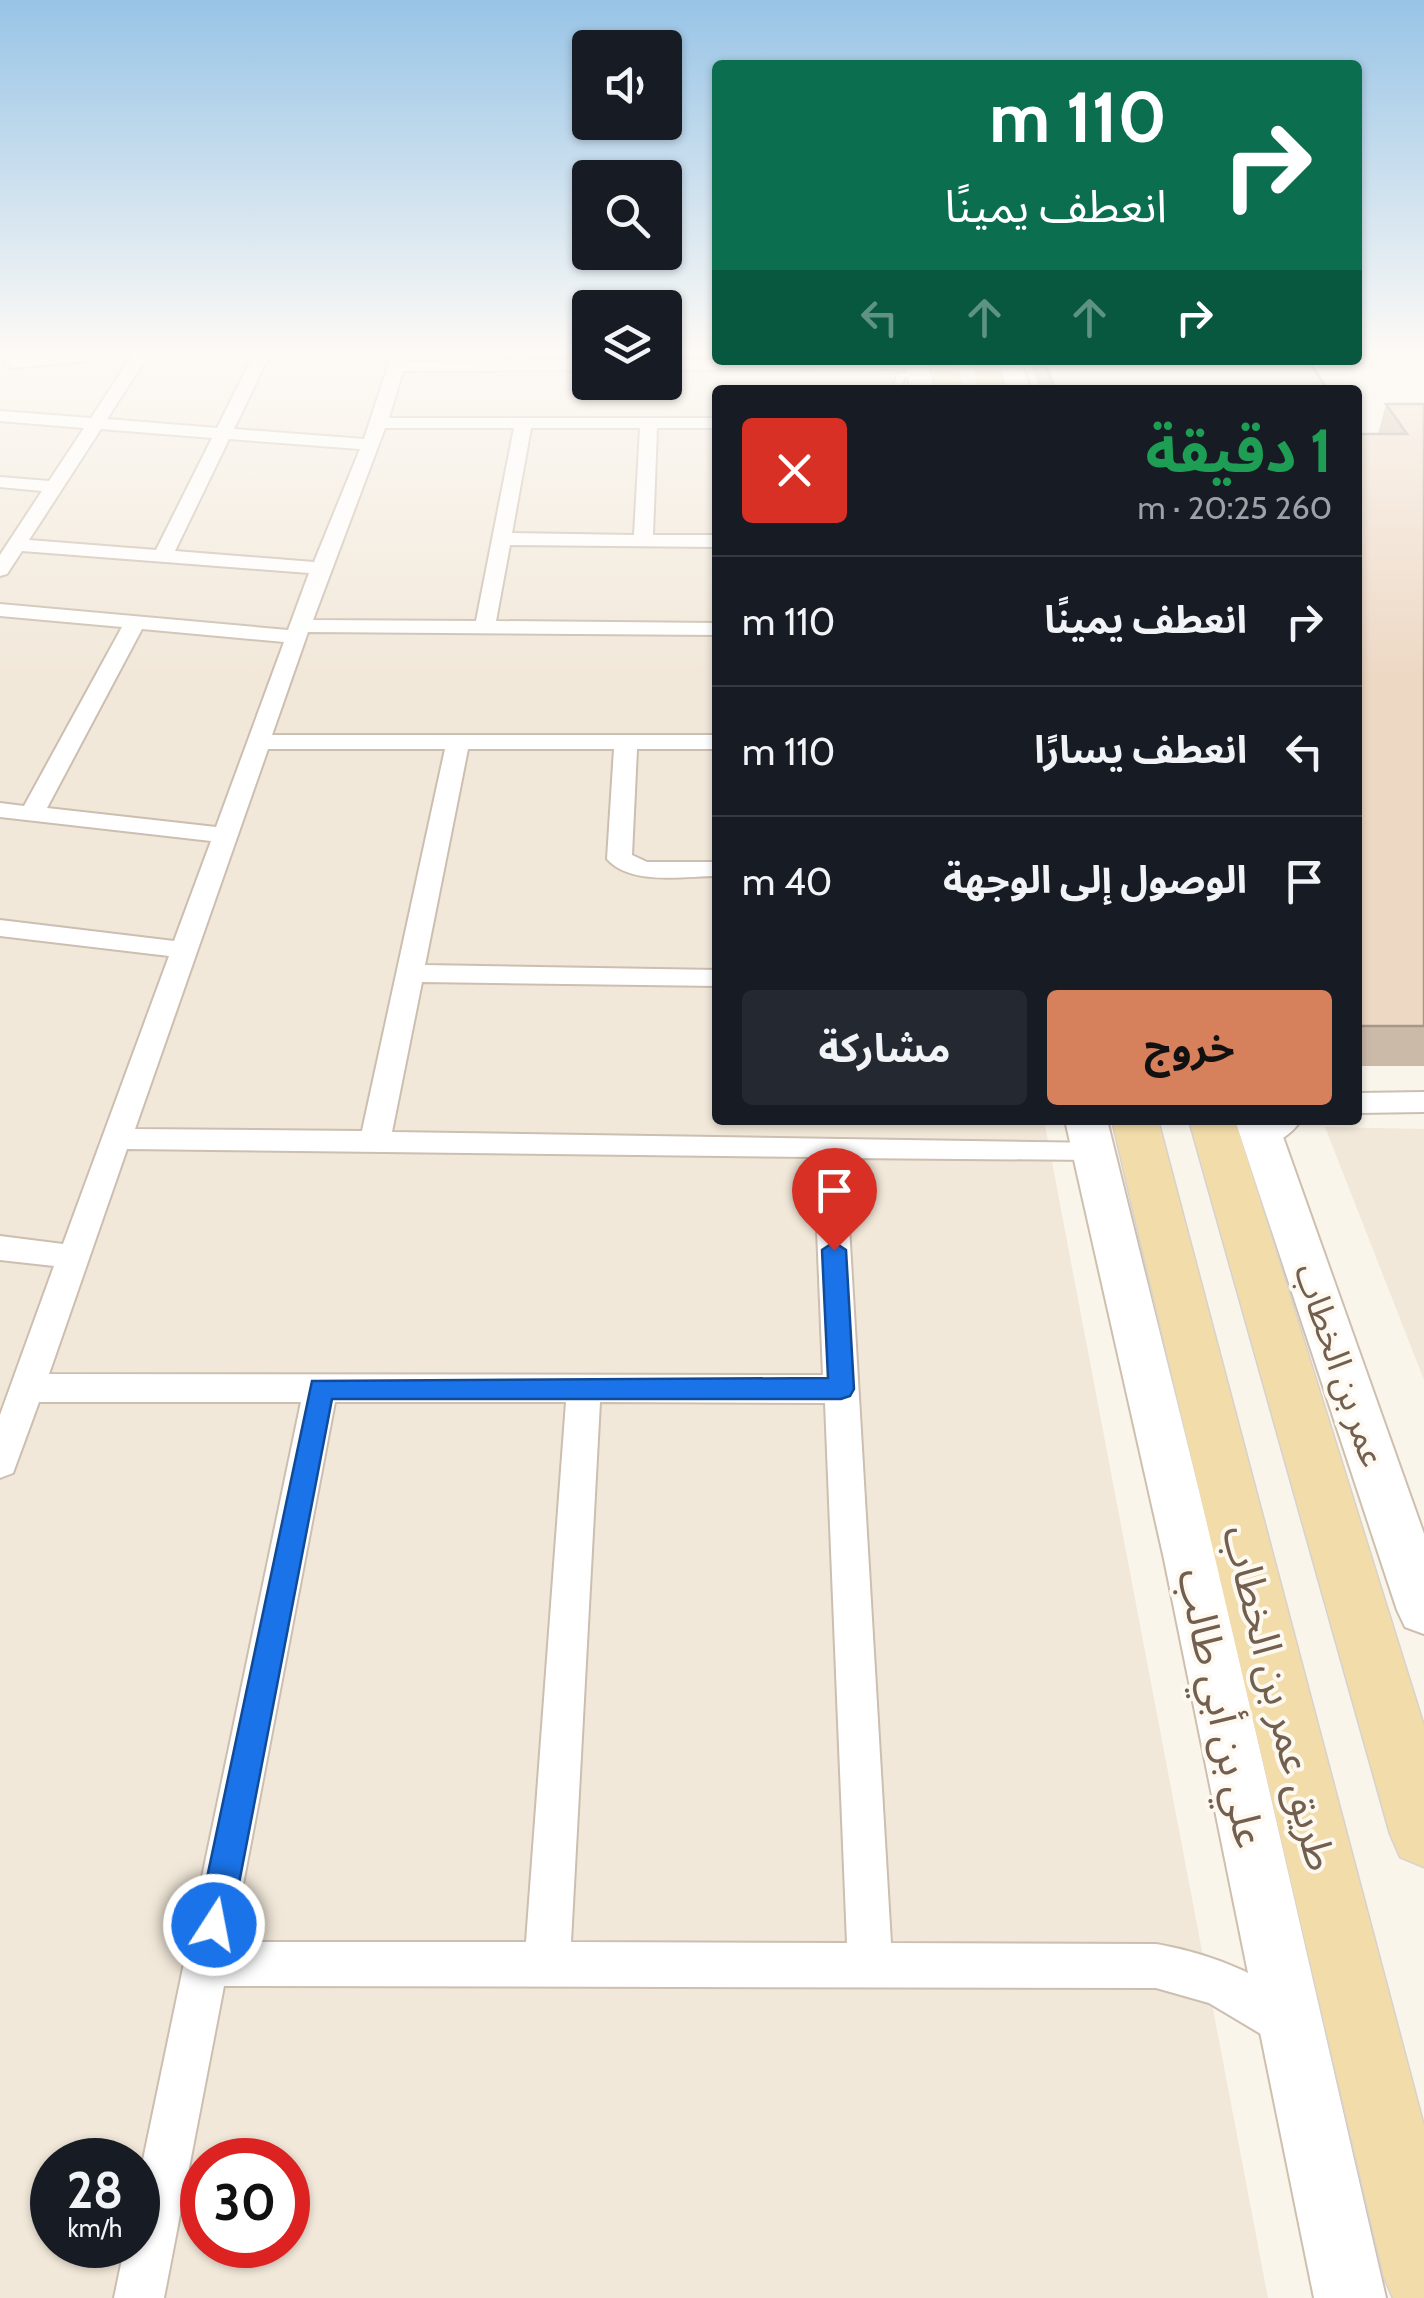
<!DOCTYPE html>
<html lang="ar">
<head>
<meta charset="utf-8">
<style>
  body { margin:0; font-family:Cabin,"Noto Sans Arabic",sans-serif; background:#242831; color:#f1f3f6; direction:rtl; height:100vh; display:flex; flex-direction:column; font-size:38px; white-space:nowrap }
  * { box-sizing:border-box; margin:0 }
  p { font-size:32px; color:#9ea1a6 }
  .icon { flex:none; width:55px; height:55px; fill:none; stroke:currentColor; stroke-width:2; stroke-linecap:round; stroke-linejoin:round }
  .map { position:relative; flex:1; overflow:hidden; direction:ltr }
  .details { position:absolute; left:712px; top:385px; width:650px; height:740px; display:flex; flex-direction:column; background:#171b24; border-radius:10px; box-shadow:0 2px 8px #0004; direction:rtl }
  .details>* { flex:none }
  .top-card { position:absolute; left:712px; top:60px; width:650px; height:305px; border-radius:10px; box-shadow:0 2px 8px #0004; direction:rtl; background:#0b6e4f; color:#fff; overflow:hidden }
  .buttons { position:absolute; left:572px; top:30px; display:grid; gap:20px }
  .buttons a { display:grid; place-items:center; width:110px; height:110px; border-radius:10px; background:#171b24; box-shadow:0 2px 8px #0004; font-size:50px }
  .speed { position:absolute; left:30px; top:2138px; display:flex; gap:20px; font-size:50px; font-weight:700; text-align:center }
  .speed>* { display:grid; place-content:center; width:130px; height:130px; border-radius:50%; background:#171b24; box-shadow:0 2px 8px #0004; line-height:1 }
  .speed small { font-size:25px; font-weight:400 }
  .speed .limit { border:15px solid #d22; background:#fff; color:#111 }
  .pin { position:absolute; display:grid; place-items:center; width:85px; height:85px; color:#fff; margin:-102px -42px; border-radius:50% 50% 50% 0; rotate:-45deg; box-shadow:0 0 10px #0007 }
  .pin .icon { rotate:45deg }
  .me { position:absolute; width:110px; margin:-55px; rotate:11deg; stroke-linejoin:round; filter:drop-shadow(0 0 8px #0008) }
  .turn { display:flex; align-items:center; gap:35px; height:210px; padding:0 30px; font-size:45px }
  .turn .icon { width:130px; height:130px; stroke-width:2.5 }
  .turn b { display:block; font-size:70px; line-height:85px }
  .lanes { display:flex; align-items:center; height:95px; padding:0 30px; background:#0003; justify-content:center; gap:50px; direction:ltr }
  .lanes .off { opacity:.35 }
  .round { display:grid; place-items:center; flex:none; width:105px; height:105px; border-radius:10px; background:#242831 }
  .overview { display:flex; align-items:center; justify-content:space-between; height:170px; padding:0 30px }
  h1 { font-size:60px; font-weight:700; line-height:75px; color:#1e9e55 }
  .action { display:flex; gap:20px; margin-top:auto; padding:20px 30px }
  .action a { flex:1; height:115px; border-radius:10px; background:#d7815c; color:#111; font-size:40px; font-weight:700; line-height:115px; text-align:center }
  .action a+a { background:#242831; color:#f1f3f6 }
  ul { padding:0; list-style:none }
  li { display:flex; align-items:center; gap:30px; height:130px; padding:0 30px; border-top:2px solid #363941 }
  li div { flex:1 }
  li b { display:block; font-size:38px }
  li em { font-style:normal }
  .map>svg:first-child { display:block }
  .residential { fill:#f1e8d9; fill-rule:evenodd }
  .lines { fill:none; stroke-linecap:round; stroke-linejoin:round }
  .lane-casing { stroke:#ccbeb0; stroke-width:4 }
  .street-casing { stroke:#ccbeb0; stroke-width:4 }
  .secondary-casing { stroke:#cebfae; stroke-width:4 }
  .primary-casing { stroke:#d8d2ce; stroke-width:3 }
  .lane { fill:#fff; fill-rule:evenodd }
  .street { fill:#fff; fill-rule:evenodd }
  .secondary { fill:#fff; fill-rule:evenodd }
  .primary { fill:#f2dca9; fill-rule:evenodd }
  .wall { fill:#ccbaa9 }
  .building { fill:#edd8c4; stroke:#a69789; stroke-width:2.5 }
  .route { fill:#1a73e8; stroke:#114b97; stroke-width:2.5 }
  .labels { text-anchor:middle; stroke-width:8; stroke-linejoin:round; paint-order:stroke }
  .street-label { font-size:35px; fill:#725f4f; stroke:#fdf9f0 }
  .near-street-label { font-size:42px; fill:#725f4f; stroke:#fdf9f0 }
</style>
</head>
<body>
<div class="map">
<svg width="1424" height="2298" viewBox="0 0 1424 2298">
  <rect width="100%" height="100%" fill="#faf5ea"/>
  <path class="residential" d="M0,354H590V382H665V354H717L718,360H900L905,390H718V1120H1044L1268,2298H0ZM52,2160H138V2245H52ZM202,2160H288V2245H202Z
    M1325,1127L1424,1129V1380Z"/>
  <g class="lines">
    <g class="lane-casing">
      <path id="lane" d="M918,370L922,372L921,374L904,378L901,390H893L897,374Z"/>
    </g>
    <g class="street-casing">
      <path id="street" d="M59,354H117L109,359L12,368L4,363L12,358Z
        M133,354H149L107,419L217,428L254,354H270L234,429L364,439L392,354H408L406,361L590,360V370L403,371L389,418H718V428H657L653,535H718V547L510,545L496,621L718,623V635L308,632L272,735H718V749H637L632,855L647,862H718V876C684,876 631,886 607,859L614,749H468L425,965L718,970V986L422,982L392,1132L1105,1143L1109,1150L1105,1157L1094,1160L845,1158L891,1943L1156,1944C1203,1952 1289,1979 1309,2026L1302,2042L1286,2049L1209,2003L1156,1988L224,1986L164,2298H114L125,2245H138V2184L301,1402H39L13,1473L0,1478V1415L54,1266L0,1260V1236L63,1244L169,956L0,936V920L174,941L211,841L0,817V803L24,806L122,627L0,616V604L288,630L309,573L22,551L7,574L0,576V555L42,491L0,487V477L49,481L84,428L0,421V411L91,418ZM385,428H514L476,621L313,620ZM531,428H640L634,535L512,533ZM101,429L212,438L156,550L29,540ZM229,439L360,449L314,562L175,551ZM142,629L284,642L216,827L47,808ZM268,749H445L362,1131L135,1129ZM127,1149L814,1157L823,1375L49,1374ZM335,1402H566L526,1942H232ZM600,1402L825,1403L847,1943L571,1942Z
        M665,360H920L925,364L917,369L665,370Z
        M1424,1092V1112L1358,1113V1093Z
        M1265,1120H1301C1291,1136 1269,1150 1250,1144L1246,1137Z"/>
    </g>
    <g class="secondary-casing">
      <path id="secondary" d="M905,360H927L934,390H910Z
        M998,360H1020L1031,390H1007Z
        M1065,1120H1107L1216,1559L1386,2298H1314L1164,1559Z
        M1235,1120H1277L1424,1534V1634L1405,1627L1397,1610Z"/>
    </g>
    <g class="primary-casing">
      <path id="primary" d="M930,360H954L962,390H936Z
        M972,360H996L1006,390H980Z
        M1112,1120H1158L1424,2126V2298H1393L1384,2277Z
        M1189,1120H1235L1424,1726V1867L1400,1857L1390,1834Z"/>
    </g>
    <use href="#lane" class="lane"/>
    <use href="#street" class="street"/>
    <use href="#secondary" class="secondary"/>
    <use href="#primary" class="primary"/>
  </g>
  <path class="wall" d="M1033,360H1308L1328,390H1040L1032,368Z
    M1386,404H1424V1066H1358V434H1378Z"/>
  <path class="building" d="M1044,360H1308L1328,390H1055Z
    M1386,404H1424V1026H1358V434H1407Z"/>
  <linearGradient id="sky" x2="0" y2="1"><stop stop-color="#98c4e6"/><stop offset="0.52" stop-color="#fdfaf6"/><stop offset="1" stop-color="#fdfaf6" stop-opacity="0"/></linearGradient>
  <rect width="1424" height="676" fill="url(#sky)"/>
  <path class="route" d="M834,1242L846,1250L854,1389L850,1396L841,1399H332L231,1925L226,1937L214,1942L202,1937L197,1925L312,1381L828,1378L822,1250Z"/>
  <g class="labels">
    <g class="street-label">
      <text transform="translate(1340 1365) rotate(71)" y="12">عمر بن الخطاب</text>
    </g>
    <g class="near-street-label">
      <text transform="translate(1280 1698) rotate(76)" y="15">طريق عمر بن الخطاب</text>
      <text transform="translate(1222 1708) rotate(78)" y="15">علي بن أبي طالب</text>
    </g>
  </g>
</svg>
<div class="buttons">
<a><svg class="icon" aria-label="sound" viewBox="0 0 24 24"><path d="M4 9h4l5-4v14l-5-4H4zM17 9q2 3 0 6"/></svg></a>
<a><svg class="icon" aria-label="search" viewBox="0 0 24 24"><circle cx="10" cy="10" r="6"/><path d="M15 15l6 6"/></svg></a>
<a><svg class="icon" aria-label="layers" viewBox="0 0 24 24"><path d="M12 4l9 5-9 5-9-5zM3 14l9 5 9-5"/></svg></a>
</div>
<div class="speed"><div>28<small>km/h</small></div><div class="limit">30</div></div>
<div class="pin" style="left:834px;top:1250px;background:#d93025"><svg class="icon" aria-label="arrive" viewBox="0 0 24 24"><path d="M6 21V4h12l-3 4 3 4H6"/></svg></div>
<svg class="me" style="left:214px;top:1925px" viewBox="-20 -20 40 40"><circle r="17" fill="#1a73e8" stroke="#fff" stroke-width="3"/><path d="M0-11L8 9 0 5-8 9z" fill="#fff"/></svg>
<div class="top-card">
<div class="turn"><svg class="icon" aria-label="right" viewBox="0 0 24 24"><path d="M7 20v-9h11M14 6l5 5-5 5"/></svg><div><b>110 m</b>انعطف يمينًا</div></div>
<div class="lanes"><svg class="icon off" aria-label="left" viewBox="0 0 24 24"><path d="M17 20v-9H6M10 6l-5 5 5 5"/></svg><svg class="icon off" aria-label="ahead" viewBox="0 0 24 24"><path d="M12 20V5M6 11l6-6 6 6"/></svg><svg class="icon off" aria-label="ahead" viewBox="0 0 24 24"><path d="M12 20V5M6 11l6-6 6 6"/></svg><svg class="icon" aria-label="right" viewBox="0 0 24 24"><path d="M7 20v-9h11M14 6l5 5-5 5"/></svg></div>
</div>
<section class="details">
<div class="overview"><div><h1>1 دقيقة</h1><p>260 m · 20:25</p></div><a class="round" style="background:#d93025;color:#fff"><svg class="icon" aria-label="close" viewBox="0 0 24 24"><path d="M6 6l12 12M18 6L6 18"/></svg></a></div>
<ul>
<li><svg class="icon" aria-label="right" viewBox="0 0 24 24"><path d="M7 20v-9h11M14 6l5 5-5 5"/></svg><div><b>انعطف يمينًا</b></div><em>110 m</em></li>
<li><svg class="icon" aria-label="left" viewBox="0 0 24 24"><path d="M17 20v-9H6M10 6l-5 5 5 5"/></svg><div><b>انعطف يسارًا</b></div><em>110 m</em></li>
<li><svg class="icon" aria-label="arrive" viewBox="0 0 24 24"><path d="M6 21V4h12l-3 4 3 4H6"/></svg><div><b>الوصول إلى الوجهة</b></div><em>40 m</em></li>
</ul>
<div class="action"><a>خروج</a><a>مشاركة</a></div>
</section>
</div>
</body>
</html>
